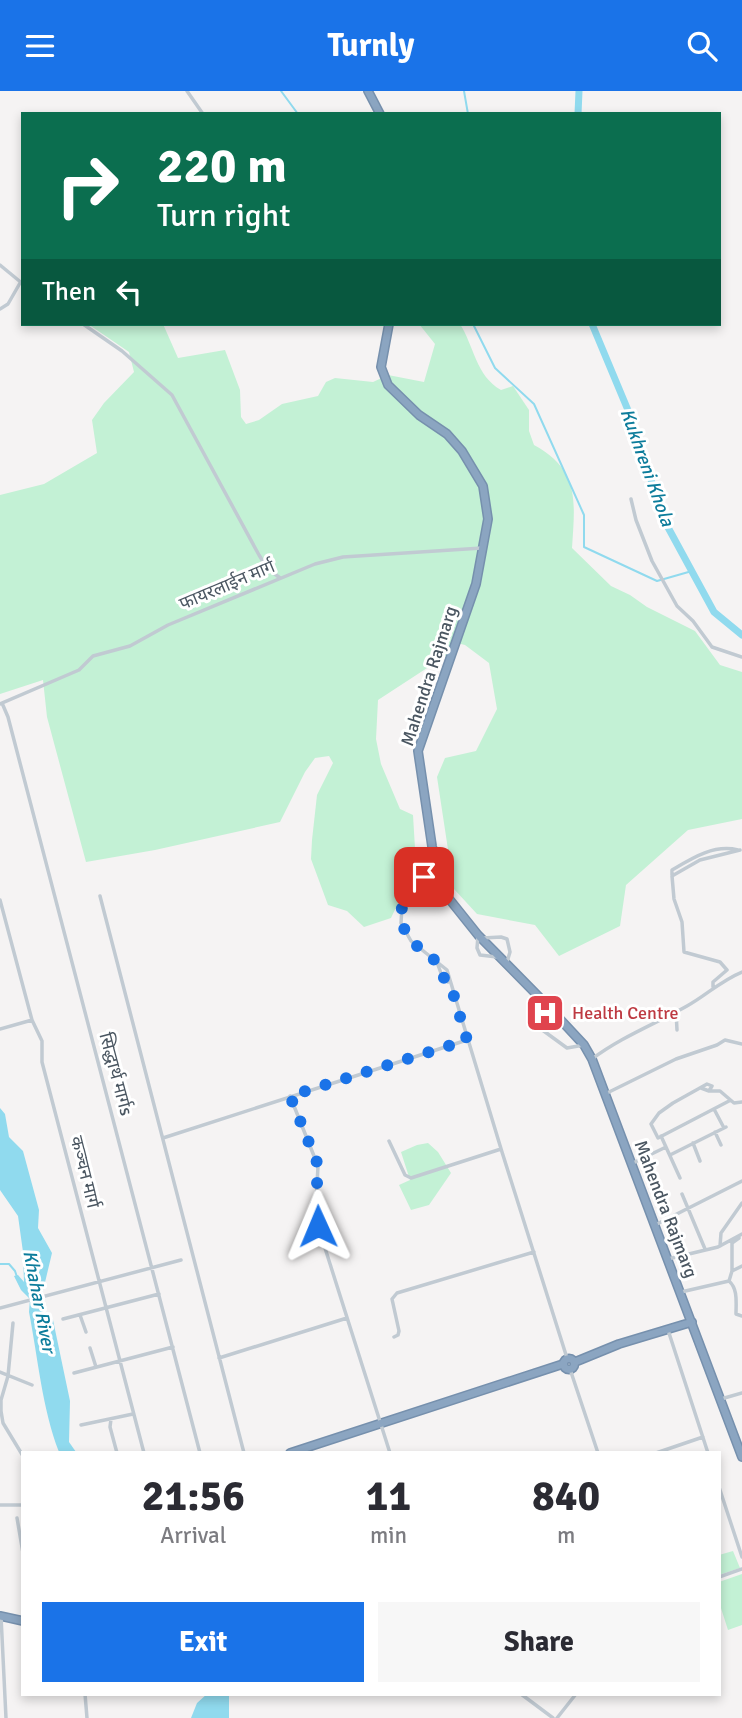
<!DOCTYPE html>
<html lang="en">
<head>
<meta charset="utf-8">
<style>
  body { margin:0; font-family:Signika,"Noto Sans Devanagari",sans-serif; background:#f7f7f7; color:#2b2b33; height:100vh; display:flex; flex-direction:column; font-size:26px; white-space:nowrap }
  * { box-sizing:border-box; margin:0 }
  p { font-size:23px; color:#7c7c81 }
  .icon { flex:none; width:38px; height:38px; fill:none; stroke:currentColor; stroke-width:2; stroke-linecap:round; stroke-linejoin:round }
  .map { position:relative; flex:1; overflow:hidden }
  .details { position:absolute; left:21px; top:1360px; width:700px; height:245px; display:flex; flex-direction:column; background:#fff; border-radius:0px; box-shadow:0 4px 10px #0003 }
  .details>* { flex:none }
  .banner { position:absolute; left:21px; top:21px; width:700px; height:214px; border-radius:0px; box-shadow:0 4px 10px #0003; background:#0b6e4f; color:#fff; overflow:hidden }
  .pin { position:absolute; display:grid; place-items:center; width:60px; height:60px; color:#fff; margin:-30px; border-radius:14px; box-shadow:0 4px 10px #0006 }
  .me { position:absolute; width:77px; margin:-38px; rotate:359deg; stroke-linejoin:round; filter:drop-shadow(0 0 5px #0008) }
  .turn { display:flex; align-items:center; gap:24px; height:147px; padding:0 21px; font-size:32px }
  .turn .icon { width:91px; height:91px; stroke-width:2.5 }
  .turn b { display:block; font-size:49px; line-height:60px }
  .then { display:flex; align-items:center; height:66px; padding:0 21px; background:#0003; gap:14px; font-size:26px }
  .eta { display:flex; justify-content:space-evenly; align-items:center; height:119px; text-align:center }
  .eta b { font-size:42px; font-weight:700; line-height:49px }
  .primary-button { display:flex; gap:14px; margin-top:auto; padding:14px 21px }
  .primary-button a { flex:1; height:80px; border-radius:0px; background:#1a73e8; color:#fff; font-size:28px; font-weight:700; line-height:80px; text-align:center }
  .primary-button a+a { background:#f7f7f7; color:#2b2b33 }
  header { display:flex; justify-content:space-between; align-items:center; height:91px; padding:0 21px; background:#1a73e8; color:#fff; font-size:32px; font-weight:700 }
  .map>svg:first-child { display:block }
  .green { fill:#c3f1d5 }
  .water { fill:#90daee }
  .lines { fill:none; stroke-linecap:round; stroke-linejoin:round }
  .stream { stroke:#90daee; stroke-width:2 }
  .river { stroke:#90daee; stroke-width:7 }
  .highway-casing { stroke:#7690ad; stroke-width:10 }
  .street { stroke:#c1cad2; stroke-width:3.5 }
  .highway { stroke:#8ba5c1; stroke-width:7 }
  .route { stroke:#1a73e8; stroke-width:12; stroke-dasharray:0 21.6 }
  .labels { text-anchor:middle; stroke-width:6; stroke-linejoin:round; paint-order:stroke }
  .street-label { font-size:18px; fill:#4a5661; stroke:#fff }
  .health-label { font-size:18px; fill:#be3a42; stroke:#fff; text-anchor:start }
  .water-label { font-size:19px; font-style:italic; fill:#0c7c9b; stroke:#fff }
</style>
</head>
<body>
<header><svg class="icon" aria-label="menu" viewBox="0 0 24 24"><path d="M4 6h16M4 12h16M4 18h16"/></svg>Turnly<svg class="icon" aria-label="search" viewBox="0 0 24 24"><circle cx="10" cy="10" r="6"/><path d="M15 15l6 6"/></svg></header>
<div class="map">
<svg width="742" height="1627" viewBox="0 0 742 1627">
  <rect width="100%" height="100%" fill="#f5f3f3"/>
  <path class="green" d="M88,233H163L178,267L225,259L240,299L241,326L246,333L259,329L282,313L318,305L326,291L335,287L373,291L388,284L424,291L435,253L419,233H460C474,255 476,285 501,299L513,295L529,319V340L534,354C580,379 575,410 572,457L611,495L630,504L647,516L695,540L720,574L742,581V728L688,739L626,794L620,835L559,865L535,834L477,823L454,798L437,686L445,667L476,660L497,618L489,572L465,554L453,551L447,564L378,609L376,648L381,673L400,718L413,724L416,774L391,827L364,836L347,820L328,814L311,768L312,749L317,704L333,672L329,665L315,667L305,681L280,731L155,759L86,771L47,626L43,589L0,603V404L44,393L97,362L92,329L104,312L134,281L129,261Z
    M428,1052L438,1061L451,1082L429,1114L411,1119L399,1094L410,1089L401,1061L417,1054Z
    M733,1460L740,1477L719,1484V1464Z
    M742,1483V1534L728,1539L719,1511V1491Z"/>
  <path class="water" d="M0,1017L5,1023L9,1046L23,1060L39,1119L38,1137L52,1162L42,1204L35,1207L37,1212L53,1229L70,1310L69,1351L76,1361H59C42,1317 38,1267 29,1221L30,1208L21,1199L14,1185L18,1184L24,1191L23,1161L18,1125L0,1099Z
    M207,1603H229V1627H191L197,1612Z"/>
  <g class="lines">
    <path class="stream" d="M281,0L298,23
      M464,0L468,23
      M473,233L495,277L534,313L584,424V456L657,490L692,480
      M0,1173H9L15,1180L17,1186"/>
    <path class="river" d="M578,23L579,0
      M592,233L630,324L664,429L714,521L742,544"/>
    <g class="highway-casing">
      <path id="highway" d="M368,0L380,23
        M389,233L381,276L388,294L419,324L447,343L462,360L483,395L488,428L476,493L418,660L432,755L442,799L478,844L544,911L584,954L592,968L742,1366
        M563.5 1273a5.5 5.5 0 1 1 11 0a5.5 5.5 0 1 1-11 0Z
        M575,1271L619,1253L692,1231
        M290,1362L563,1273
        M0,1525L23,1530"/>
    </g>
    <path class="street" d="M187,0L203,23
      M0,174L23,193
      M0,218L8,213L20,192
      M83,233L122,260L172,304L259,464L267,477L280,487
      M631,408L636,429L652,470L677,515L693,530L712,556L742,566
      M2,612L8,626L200,1362
      M0,613L79,579L93,565L130,555L168,534L315,473L343,466L482,457
      M437,784L419,788L405,806L402,815L401,832L411,850L447,879L502,1061L567,1267
      M672,784V779C692,767 714,753 738,759
      M100,805L244,1362
      M0,809L32,929L42,950V971L144,1362
      M478,845L477,857L480,864L497,866
      M483,847L501,846L507,848L510,861L507,871
      M438,874L442,885L448,891
      M713,896V891L727,879L720,871L684,861L682,831L674,808L672,785L700,769L740,759
      M676,920L677,939
      M530,930L567,957L584,954
      M0,938L32,929
      M592,968C621,946 655,933 687,915C707,904 720,890 742,881
      M701,997L709,1000H720L734,1012L742,1011
      M709,1000L712,995L707,993L673,1012L659,1022L651,1033L658,1047L729,1010
      M605,1003L676,968L717,954L725,949L742,953
      M290,1005L318,1075L316,1112L318,1135L390,1362
      M714,1018L724,1037
      M715,1041L721,1054
      M661,1045L680,1087
      M163,1047L467,949
      M389,1050L405,1084L411,1087L501,1058
      M693,1052L700,1070
      M670,1064L726,1036
      M633,1072L666,1056
      M682,1103L705,1158
      M655,1134L742,1090
      M720,1155L721,1142L742,1112
      M668,1168L718,1156L742,1143
      M732,1180V1152L739,1147
      M729,1190L732,1180L742,1175
      M681,1201L729,1190C738,1198 736,1211 736,1223L742,1225
      M0,1217L181,1169
      M80,1224L86,1241
      M63,1228L159,1203
      M13,1232L8,1285L1,1309V1320L3,1332L23,1365
      M668,1239L708,1362
      M394,1246L398,1244L399,1240L392,1208L397,1202L534,1161
      M90,1257L96,1276
      M219,1267L347,1227
      M570,1278L598,1362
      M0,1281L32,1294
      M74,1282L173,1256
      M721,1308L742,1302
      M111,1328L110,1336L117,1362
      M81,1334L133,1323
      M656,1362L703,1346
      M719,1396L742,1466
      M0,1414H23
      M17,1427L23,1462
      M719,1486L742,1478
      M1,1525L6,1627
      M85,1603L87,1627
      M521,1603L553,1627
      M557,1627L576,1603"/>
    <use href="#highway" class="highway"/>
  </g>
  <g class="lines">
    <path class="route" d="M318,1135L316,1112L318,1074L290,1005L467,949L450,892L442,885L438,872L411,850L401,832L400,824L405,806L419,788L424,786"/>
  </g>
  <defs>
    <g id="hospital-square" transform="scale(2.0125)"><rect x="-9" y="-9" width="18" height="18" rx="4" fill="#e0444e" stroke="#fff"/><path d="M-5-5h3v3.5h4V-5h3V5h-3V1.5h-4V5h-3Z" fill="#fff"/></g>
  </defs>
  <g fill-rule="evenodd">
    <use href="#hospital-square" x="545" y="922"/>
  </g>
  <g class="labels">
    <g class="street-label">
      <text transform="translate(227 494) rotate(-23)" y="6">फायरलाईन मार्ग</text>
      <text transform="translate(429 585) rotate(-72)" y="6">Mahendra Rajmarg</text>
      <text transform="translate(116 983) rotate(75)" y="6">सिद्धार्थ मार्गs</text>
      <text transform="translate(85 1081) rotate(76)" y="6">कञ्चन मार्ग</text>
      <text transform="translate(666 1118) rotate(69)" y="6">Mahendra Rajmarg</text>
    </g>
    <g class="health-label">
      <text x="572" y="928">Health Centre</text>
    </g>
    <g class="water-label">
      <text transform="translate(648 376) rotate(70)" y="7">Kukhreni Khola</text>
      <text transform="translate(40 1210) rotate(79)" y="7">Khahar River</text>
    </g>
  </g>
</svg>
<div class="pin" style="left:424px;top:786px;background:#d93025"><svg class="icon" aria-label="arrive" viewBox="0 0 24 24"><path d="M6 21V4h12l-3 4 3 4H6"/></svg></div>
<svg class="me" style="left:318px;top:1135px" viewBox="-20 -20 40 40"><path d="M0-17L14 15 0 8-14 15z" fill="#1a73e8" stroke="#fff" stroke-width="4"/></svg>
<div class="banner">
<div class="turn"><svg class="icon" aria-label="right" viewBox="0 0 24 24"><path d="M7 20v-9h11M14 6l5 5-5 5"/></svg><div><b>220 m</b>Turn right</div></div>
<div class="then">Then<svg class="icon" aria-label="left" viewBox="0 0 24 24"><path d="M17 20v-9H6M10 6l-5 5 5 5"/></svg></div>
</div>
<section class="details">
<div class="eta">
<div><b>21:56</b><p>Arrival</p></div>
<div><b>11</b><p>min</p></div>
<div><b>840</b><p>m</p></div>
</div>
<div class="primary-button"><a>Exit</a><a>Share</a></div>
</section>
</div>
</body>
</html>
